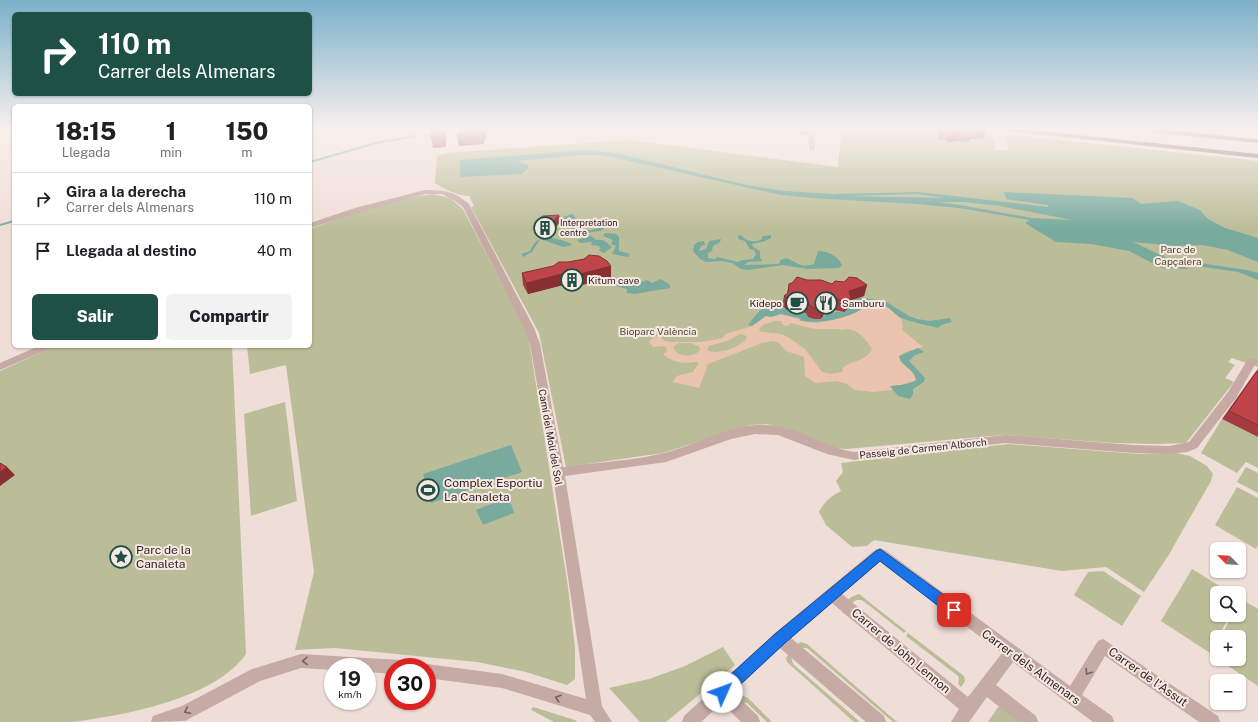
<!DOCTYPE html>
<html lang="es">
<head>
<meta charset="utf-8">
<style>
  body { margin:0; font-family:"Public Sans",sans-serif; background:#f2f2f2; color:#202124; height:100vh; display:flex; flex-direction:column; font-size:15px; white-space:nowrap }
  * { box-sizing:border-box; margin:0 }
  p { font-size:13px; color:#757577 }
  .icon { flex:none; width:22px; height:22px; fill:none; stroke:currentColor; stroke-width:2; stroke-linecap:round; stroke-linejoin:round }
  .map { position:relative; flex:1; overflow:hidden }
  .side { position:absolute; left:12px; top:104px; width:300px; height:244px; display:flex; flex-direction:column; background:#fff; border-radius:6px; box-shadow:0 1px 3px #0004 }
  .side>* { flex:none }
  .top-card { position:absolute; left:12px; top:12px; width:300px; height:84px; border-radius:6px; box-shadow:0 1px 3px #0004; background:#1e5045; color:#fff; overflow:hidden }
  .needle { width:26px; rotate:295deg }
  .buttons { position:absolute; left:1210px; top:542px; display:grid; gap:8px }
  .buttons a { display:grid; place-items:center; width:36px; height:36px; border-radius:6px; background:#fff; box-shadow:0 1px 3px #0004; font-size:20px }
  .speed { position:absolute; left:324px; top:658px; display:flex; gap:8px; font-size:20px; font-weight:700; text-align:center }
  .speed>* { display:grid; place-content:center; width:52px; height:52px; border-radius:50%; background:#fff; box-shadow:0 1px 3px #0004; line-height:1 }
  .speed small { font-size:10px; font-weight:400 }
  .speed .limit { border:6px solid #d22; background:#fff; color:#111 }
  .pin { position:absolute; display:grid; place-items:center; width:34px; height:34px; color:#fff; margin:-17px; border-radius:8px; box-shadow:0 2px 6px #0006 }
  .me { position:absolute; width:44px; margin:-22px; rotate:47deg; stroke-linejoin:round; filter:drop-shadow(0 0 3px #0008) }
  .turn { display:flex; align-items:center; gap:14px; height:84px; padding:0 20px; font-size:18px }
  .turn .icon { width:52px; height:52px; stroke-width:2.5 }
  .turn b { display:block; font-size:28px; line-height:34px }
  .eta { display:flex; justify-content:space-evenly; align-items:center; height:68px; text-align:center }
  .eta b { font-size:24px; font-weight:800; line-height:28px }
  .action { display:flex; gap:8px; margin-top:auto; padding:8px 20px }
  .action a { flex:1; height:46px; border-radius:6px; background:#1e5045; color:#fff; font-size:16px; font-weight:800; line-height:46px; text-align:center }
  .action a+a { background:#f2f2f2; color:#202124 }
  ul { padding:0; list-style:none }
  li { display:flex; align-items:center; gap:12px; height:52px; padding:0 20px; border-top:1px solid #e0e0e0 }
  li div { flex:1 }
  li b { display:block; font-size:15px }
  li em { font-style:normal }
  .map>svg:first-child { display:block }
  .green { fill:#bbbd98 }
  .sand { fill:#eac4ae; fill-rule:evenodd }
  .water { fill:#78aa9e; fill-rule:evenodd }
  .lines { fill:none; stroke-linecap:round; stroke-linejoin:round }
  .stream { stroke:#78aa9e; stroke-width:2 }
  .minor { fill:#c6aaa4; fill-rule:evenodd }
  .major { fill:#735857; fill-rule:evenodd }
  .wall { fill:#a43b40 }
  .shaded-wall { fill:#863034 }
  .building { fill:#bf454b; stroke:#863034 }
  .oneway { stroke:#75615e }
  .route { fill:#1a73e8; stroke:#114b97 }
  .labels { text-anchor:middle; stroke-width:4; stroke-linejoin:round; paint-order:stroke }
  .far-poi-label { font-size:9px; fill:#322525; stroke:#f7e8e3; text-anchor:start }
  .park-label { font-size:10px; fill:#4c4e2a; stroke:#f7e8e3 }
  .poi-label { font-size:10px; fill:#322525; stroke:#f7e8e3; text-anchor:start }
  .street-label { font-size:10px; fill:#322525; stroke:#f7e8e3 }
  .near-poi-label { font-size:12px; fill:#322525; stroke:#f7e8e3; text-anchor:start }
  .near-street-label { font-size:12px; fill:#322525; stroke:#f7e8e3 }
</style>
</head>
<body>
<div class="map">
<svg width="1258" height="722" viewBox="0 0 1258 722">
  <rect width="100%" height="100%" fill="#efddd7"/>
  <path class="green" d="M842,129H962L992,133L996,150L1009,151L1005,134L1258,161V367L1232,358L1228,362L1235,365L1225,378L1234,382L1186,443L1156,444L1114,443L1003,435L846,449L837,448L785,428L766,424L750,425L663,453L566,467L539,333L471,207L474,206L469,196C456,195 446,190 435,183L437,156L446,153L628,140L838,167Z
    M433,194L450,198L463,209L528,334L568,587L575,648V679L567,685L526,672L477,662L335,648L295,650L314,572L286,365L250,374L247,346H310V229C348,215 393,199 433,194Z
    M55,346H232L246,654C215,699 122,716 71,722C48,722 23,722 0,722V371Z
    M285,402L297,501L251,516L244,414Z
    M1222,419L1258,437V468L1246,462L1237,473L1201,453Z
    M1009,444L1139,454L1176,453L1190,456L1207,466L1213,474L1211,481L1168,556L1144,592L1106,567L1062,571L874,540L867,546L852,547L826,525L819,512C824,502 831,496 841,491L836,481L843,472L841,463Z
    M1246,467L1258,473V493L1237,482Z
    M1237,487L1258,498V545L1256,549L1215,525Z
    M1192,569L1231,593H1217V615H1230L1218,637H1217L1210,653L1161,621Z
    M1103,571L1141,596L1122,626L1074,595L1088,572Z
    M859,594L906,631L904,633L862,600H856L847,607L889,649L842,612L841,609C843,603 852,595 859,594Z
    M1241,599L1258,609V686L1218,659H1239V637H1221L1232,615H1239V602Z
    M908,633L964,676L965,681L961,687L958,684L959,679L958,676L906,636Z
    M800,642L807,644L897,722H893L807,648H803L799,650L795,647Z
    M723,647L735,665L666,722H640L609,688L649,679L685,666Z
    M790,652L793,664L860,722H854L787,662L786,658Z
    M740,696H744L748,698L772,722H767L747,703L733,702Z
    M533,707L575,720L577,722H554L531,710Z
    M998,707H1002L1021,722H988Z"/>
  <path class="sand" d="M880,304C892,308 906,317 902,330L923,347L903,353L900,361L915,373L916,380L901,385L891,386L892,390L873,392L855,390L847,384L837,381L815,383L805,376L804,357L786,351L779,343L772,341L762,343L708,364L699,388L673,382L677,376L693,372L699,363C694,361 691,363 686,363C678,363 668,359 663,354L667,352L666,347L664,346L653,347L649,342C653,338 653,336 660,336L664,341L671,342H701L718,339L723,338L726,334L752,326L766,316L771,317L781,314L802,319L799,321L818,323L851,314L865,306ZM774,321H781L783,325L787,326L791,323L815,329H840V330C855,325 865,338 872,349C864,364 851,359 842,369L843,372L830,374L822,372L805,349L788,337L781,334L761,332L759,329L763,325ZM740,334L747,336C744,347 716,356 707,350L709,346L727,341ZM679,343H689L699,346L700,350C694,358 677,358 673,347Z"/>
  <path class="water" d="M584,150L616,153L746,185L784,191L833,194L919,192L1048,207V205L1006,199L1004,192L1133,198L1141,204L1178,201L1200,210L1208,219L1225,228L1258,238V262L1228,250L1202,245L1176,246L1133,242L1167,258L1247,270L1258,273V280L1238,272L1190,265L1184,262L1181,264L1189,269L1162,268L1129,251L1091,244L1056,242L1025,223L1030,220L959,208L916,204L812,198L781,195L602,155H579L518,161L528,165V168L522,174L460,177V160ZM917,194L944,198L848,196H849ZM965,202L1000,206L1072,220L1032,218L960,205L937,202Z
    M572,214L575,217V219L579,224L577,227C586,233 594,230 603,226L605,228L600,231L591,232L582,236L570,227L572,224L570,220L560,222L557,219Z
    M605,233L616,234L619,237V251L630,254L628,257L612,254L616,246L611,244L613,240L603,236Z
    M741,235C746,242 754,242 761,240L763,236L771,235V238L765,241L752,244L753,247L760,251V257L762,261L749,262L744,265L777,264L780,263V260L787,258C797,263 801,268 814,264L818,251C828,251 838,256 842,265L839,268L807,269L783,265L748,270L741,269L732,263L722,261L706,262L700,259L693,251L694,245L698,242L704,241L705,245L701,246L699,251L706,249L709,241L721,239L720,242L713,246L712,251L708,253V258L715,259L717,257L738,262L742,260L753,259L756,254L754,250L750,249L745,241L738,239V236Z
    M591,236L596,240C605,239 607,243 612,247L604,253L598,250L601,249L599,247L600,246L591,245L592,242L580,243L577,240Z
    M549,237C557,240 566,240 572,245L563,247L540,239L532,252L523,257L521,254L530,251C534,242 538,238 549,237Z
    M626,278L636,279L639,283L647,280L652,283L661,279L670,285V288L635,294L627,293V289L612,285L614,281H620Z
    M859,297L885,301L909,316L917,319L930,321L950,318L952,322L941,325L938,328C930,326 904,320 899,317C893,312 887,304 878,305C867,305 860,311 850,315C833,321 816,324 799,320L801,319L781,314L771,317L766,316L752,326L748,325C752,320 758,311 764,308C772,304 795,312 806,313L808,317L820,319C826,313 836,311 844,312L841,302Z
    M918,348L924,352L915,355L909,361L925,378L924,382L913,389V394L910,399L898,396L890,386C899,385 909,385 916,380C914,368 901,367 899,356Z
    M511,445L522,472L431,503L423,474Z
    M509,497L514,513L483,525L476,510Z"/>
  <g class="lines">
    <path class="stream" d="M424,136L435,135
      M310,162L376,143L416,136
      M0,225L14,221"/>
    <path class="minor" d="M808,129H814L815,149L812,151L809,149Z
      M425,190C444,190 454,191 469,204L534,328L540,344L563,467C598,462 634,461 668,452C701,443 733,423 767,425C798,426 824,447 854,452L1005,435L1133,445L1169,446L1189,442L1228,392L1248,359H1256L1257,361L1236,398L1197,448L1187,452L1169,454L1133,453L1005,443L854,460L827,454L778,435L755,434L731,439L666,462L565,476L602,706L612,722H595L590,715L502,688L427,678V667H421L427,664L502,674L586,699L553,476L530,344L524,328L463,207L455,201L442,194H425L361,212L310,228V223L355,208Z
      M39,346H53L51,348L0,370V363Z
      M880,548L885,550L1070,686L1098,641L1103,639L1218,716L1220,722H1199L1105,656L1082,695L1112,716L1114,722H1093L1013,662L996,685L1036,716L1038,722H1018L987,697L969,722H951L959,709L832,603L791,638L884,716L886,722H866L780,648L733,692L758,716L760,722H741L722,703L701,722H682L684,716L775,633L875,550ZM880,562L1002,653L968,697L842,594Z
      M301,654L400,660L405,662L407,667H393V674L367,672V667H333V670L301,668L260,681L185,721L151,722L153,716L182,706L252,669Z"/>
    <path class="major" d="M1006,129H1022L1258,154V158L1009,131Z
      M1138,129H1155L1258,139V143L1141,131Z"/>
  </g>
  <path class="wall" d="M462,129H485L486,136L483,144L459,146L457,136Z
    M799,129H808L807,134H800Z
    M940,129H987L983,138L970,139L969,142L956,141L947,142V140L938,139V136Z
    M446,136V147L433,148L431,138Z
    M559,215L560,222L551,232L540,230L539,223Z
    M611,266V278L569,288L567,284L528,294L523,285L522,273Z
    M807,280L832,284L867,285L864,296L851,300L848,308L844,312L825,308L823,316L820,319H814L808,317L806,313L787,310L782,306L784,296L787,294L789,284Z
    M1258,369V437L1222,419L1254,374Z"/>
  <path class="shaded-wall" d="M444,129L446,136V147L444,137Z
    M484,129H485L486,136L483,144L482,134Z
    M972,129H987L983,138L970,139L972,132Z
    M960,131L956,141L947,142L951,132Z
    M559,215L560,222L551,232L550,225Z
    M611,266V278L569,288V277Z
    M566,273L567,284L528,294L526,283Z
    M867,285L864,296L851,300L848,308L844,312L847,301L849,291Z
    M826,305L823,316L820,319L823,308Z
    M7,467L15,475L0,486V472Z"/>
  <path class="building" d="M432,129H444V137L431,138Z
    M462,129H484L482,134L457,136Z
    M941,129H980H972V132L960,131L951,132L950,130Z
    M559,215L550,225L539,223L540,218L543,216Z
    M589,255L599,256L607,261L611,266L569,277L566,273L526,283L522,273L553,266L559,262H568L584,259Z
    M797,277L807,280H821L832,284L835,281L844,282L849,277L857,278L867,285L849,291L851,298L847,301L827,297L826,305L823,308L816,309L810,306L808,302L790,300L784,296L788,293L789,284L792,283Z
    M1258,370V425L1229,411Z
    M0,463L7,467L0,472Z"/>
  <defs><path id="oneway-chevron" d="M-2-3.5L2.5 0L-2 3.5" fill="none" stroke-width="1.6" stroke-linecap="round" stroke-linejoin="round"/></defs>
  <g class="oneway">
    <use href="#oneway-chevron" transform="translate(305 661) rotate(179)"/>
    <use href="#oneway-chevron" transform="translate(1088 672) rotate(122)"/>
    <use href="#oneway-chevron" transform="translate(558 698) rotate(-163)"/>
    <use href="#oneway-chevron" transform="translate(187 711) rotate(154)"/>
  </g>
  <linearGradient id="sky" x2="0" y2="1"><stop stop-color="#7bb0ca"/><stop offset="0.56" stop-color="#f8f0ed"/><stop offset="1" stop-color="#f8f0ed" stop-opacity="0"/></linearGradient>
  <rect width="1258" height="230" fill="url(#sky)"/>
  <path class="route" d="M880,549L959,606L961,610L959,615L954,616L950,615L880,561L785,643L727,697L722,699L717,697L715,692L717,687L775,634L876,551Z"/>
  <defs>
    <g id="building-ring" transform="scale(1.15)"><circle r="9.5" fill="#f7e8e3" stroke="#1e5045" stroke-width="1.5"/><path d="M-4-6H4V6H1V3H-1V6H-4ZM-2.5-4.3h1.7v1.8h-1.7ZM.8-4.3h1.7v1.8H.8ZM-2.5-1h1.7V.8h-1.7ZM.8-1h1.7V.8H.8Z" fill="#1e5045"/></g>
    <g id="cafe-ring" transform="scale(1.15)"><circle r="9.5" fill="#f7e8e3" stroke="#1e5045" stroke-width="1.5"/><path d="M-5.5-4.5H6V0H3Q3 3.5 0 3.5H-2.5Q-5.5 3.5-5.5 0ZM3-3.2v2h1.7v-2ZM-6 4.5H4V6H-6Z" fill="#1e5045"/></g>
    <g id="restaurant-ring" transform="scale(1.15)"><circle r="9.5" fill="#f7e8e3" stroke="#1e5045" stroke-width="1.5"/><path d="M-5-6h1v4h1v-4h1v4h1v-4h1v5L-1.5 .5V6h-2V.5L-5-1ZM5-6V6H3V1.5H1.5Q1.5-4 5-6Z" fill="#1e5045"/></g>
    <g id="stadium-ring" transform="scale(1.15)"><circle r="9.5" fill="#f7e8e3" stroke="#1e5045" stroke-width="1.5"/><path d="M0-5a6.5 5 0 1 0 0 10a6.5 5 0 1 0 0-10ZM-3.5-1.8h7v3.6h-7Z" fill="#1e5045"/></g>
    <g id="sight-ring" transform="scale(1.15)"><circle r="9.5" fill="#f7e8e3" stroke="#1e5045" stroke-width="1.5"/><path d="M0-6L1.8-2.2L6-1.7L2.9 1.2L3.7 5.4L0 3.3L-3.7 5.4L-2.9 1.2L-6-1.7L-1.8-2.2Z" fill="#1e5045"/></g>
  </defs>
  <g fill-rule="evenodd">
    <use href="#building-ring" x="545" y="228"/>
    <use href="#building-ring" x="572" y="280"/>
    <use href="#cafe-ring" x="797" y="303"/>
    <use href="#restaurant-ring" x="826" y="303"/>
    <use href="#stadium-ring" x="428" y="490"/>
    <use href="#sight-ring" x="121" y="557"/>
  </g>
  <g class="labels">
    <g class="far-poi-label">
      <text x="560" y="226">Interpretation<tspan x="560" dy="10">centre</tspan></text>
    </g>
    <g class="park-label">
      <text x="1178" y="253">Parc de<tspan x="1178" dy="12">Capçalera</tspan></text>
      <text x="658" y="335">Bioparc València</text>
    </g>
    <g class="poi-label">
      <text x="588" y="284">Kitum cave</text>
      <text x="782" y="307" text-anchor="end">Kidepo</text>
      <text x="842" y="307">Samburu</text>
    </g>
    <g class="street-label">
      <text transform="translate(551 437) rotate(80)" y="4">Camí del Molí del Sol</text>
      <text transform="translate(923 448) rotate(-6)" y="4">Passeig de Carmen Alborch</text>
    </g>
    <g class="near-poi-label">
      <text x="444" y="487">Complex Esportiu<tspan x="444" dy="14">La Canaleta</tspan></text>
      <text x="136" y="554">Parc de la<tspan x="136" dy="14">Canaleta</tspan></text>
    </g>
    <g class="near-street-label">
      <text transform="translate(901 651) rotate(40)" y="4">Carrer de John Lennon</text>
      <text transform="translate(1031 667) rotate(36)" y="4">Carrer dels Almenars</text>
      <text transform="translate(1148 677) rotate(35)" y="4">Carrer de l'Assut</text>
    </g>
  </g>
</svg>
<div class="buttons">
<a><svg class="needle" viewBox="-14 -14 28 28"><path d="M0-13l5 13h-10z" fill="#e53935"/><path d="M0 13l5-13h-10z" fill="#757577"/></svg></a>
<a><svg class="icon" aria-label="search" viewBox="0 0 24 24"><circle cx="10" cy="10" r="6"/><path d="M15 15l6 6"/></svg></a>
<a>+</a>
<a>−</a>
</div>
<div class="speed"><div>19<small>km/h</small></div><div class="limit">30</div></div>
<div class="pin" style="left:954px;top:610px;background:#d93025"><svg class="icon" aria-label="arrive" viewBox="0 0 24 24"><path d="M6 21V4h12l-3 4 3 4H6"/></svg></div>
<svg class="me" style="left:722px;top:692px" viewBox="-20 -20 40 40"><circle r="19" fill="#fff"/><path d="M0-13L10 11 0 6-10 11z" fill="#1a73e8"/></svg>
<div class="top-card">
<div class="turn"><svg class="icon" aria-label="right" viewBox="0 0 24 24"><path d="M7 20v-9h11M14 6l5 5-5 5"/></svg><div><b>110 m</b>Carrer dels Almenars</div></div>
</div>
<section class="side">
<div class="eta">
<div><b>18:15</b><p>Llegada</p></div>
<div><b>1</b><p>min</p></div>
<div><b>150</b><p>m</p></div>
</div>
<ul>
<li><svg class="icon" aria-label="right" viewBox="0 0 24 24"><path d="M7 20v-9h11M14 6l5 5-5 5"/></svg><div><b>Gira a la derecha</b><p>Carrer dels Almenars</p></div><em>110 m</em></li>
<li><svg class="icon" aria-label="arrive" viewBox="0 0 24 24"><path d="M6 21V4h12l-3 4 3 4H6"/></svg><div><b>Llegada al destino</b></div><em>40 m</em></li>
</ul>
<div class="action"><a>Salir</a><a>Compartir</a></div>
</section>
</div>
</body>
</html>
